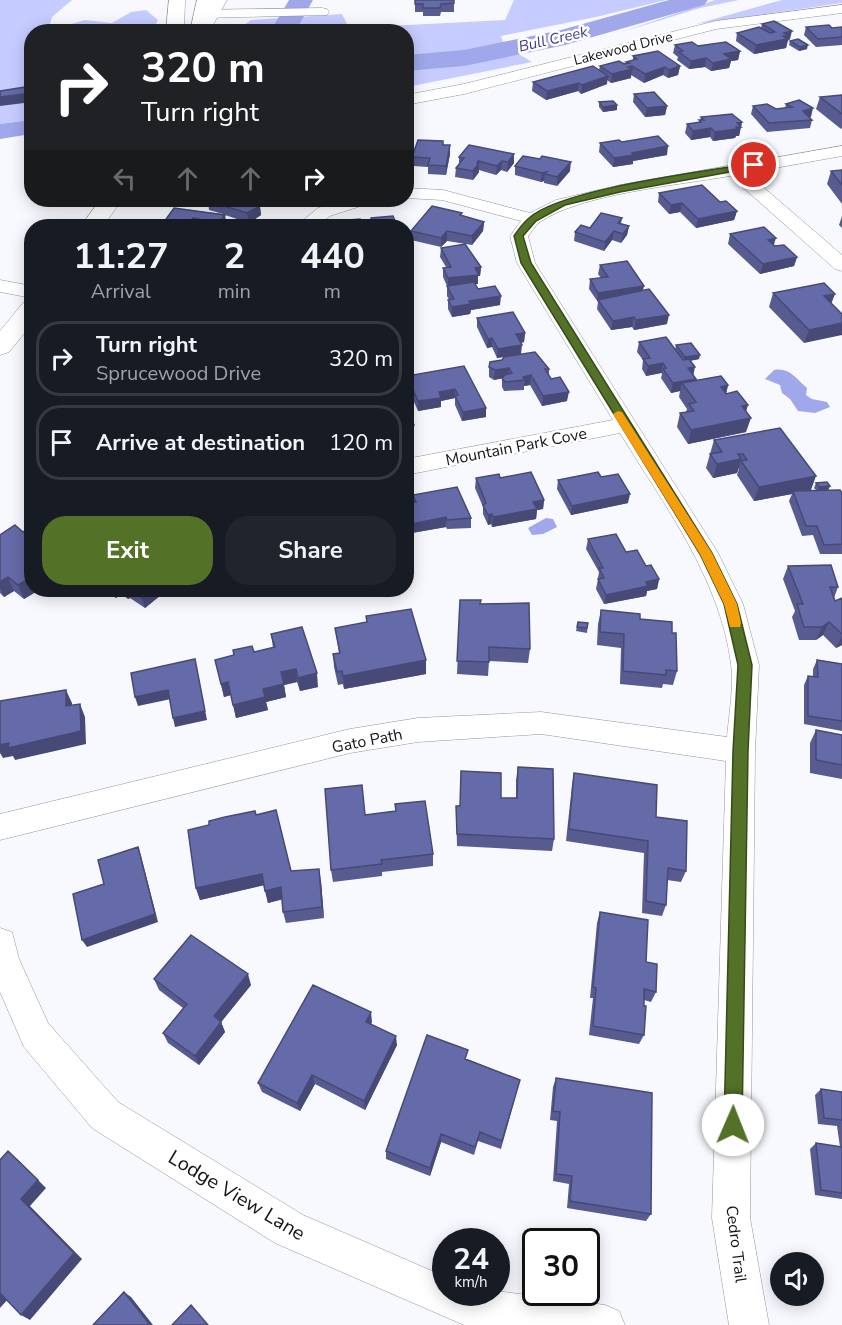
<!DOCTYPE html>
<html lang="en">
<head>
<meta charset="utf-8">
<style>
  body { margin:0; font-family:"Nunito Sans",sans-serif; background:#20242c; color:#f1f3f6; height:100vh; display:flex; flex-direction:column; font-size:22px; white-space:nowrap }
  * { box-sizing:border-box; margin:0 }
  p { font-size:20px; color:#9ea1a6 }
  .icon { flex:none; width:33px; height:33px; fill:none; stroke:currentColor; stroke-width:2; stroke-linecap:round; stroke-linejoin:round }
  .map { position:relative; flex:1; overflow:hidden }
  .details { position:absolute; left:24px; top:219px; width:390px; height:378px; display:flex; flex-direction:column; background:#171b24; border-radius:24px; box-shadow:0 3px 15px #0003 }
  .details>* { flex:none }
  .top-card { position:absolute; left:24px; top:24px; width:390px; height:183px; border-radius:24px; box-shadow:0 3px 15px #0003; background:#202124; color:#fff; overflow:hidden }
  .buttons { position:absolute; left:770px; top:1252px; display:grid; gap:12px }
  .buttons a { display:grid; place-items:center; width:54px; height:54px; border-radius:50%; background:#171b24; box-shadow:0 3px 15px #0003; font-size:30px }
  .speed { position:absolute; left:432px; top:1228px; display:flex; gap:12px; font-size:30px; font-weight:700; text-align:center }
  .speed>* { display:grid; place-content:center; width:78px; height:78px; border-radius:50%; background:#171b24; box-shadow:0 3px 15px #0003; line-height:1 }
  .speed small { font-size:15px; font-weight:400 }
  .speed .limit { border:3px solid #111; border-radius:9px; background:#fff; color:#111 }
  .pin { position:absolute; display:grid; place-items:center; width:51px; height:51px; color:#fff; margin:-26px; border:3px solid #fff; border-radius:50%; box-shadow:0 2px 6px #0007 }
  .me { position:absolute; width:66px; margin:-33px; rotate:1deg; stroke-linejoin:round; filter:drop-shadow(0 0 4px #0008) }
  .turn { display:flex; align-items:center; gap:21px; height:126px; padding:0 18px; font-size:27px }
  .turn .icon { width:78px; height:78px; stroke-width:2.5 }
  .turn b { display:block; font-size:42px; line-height:51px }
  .lanes { display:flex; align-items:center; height:57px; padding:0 18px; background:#0003; justify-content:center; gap:30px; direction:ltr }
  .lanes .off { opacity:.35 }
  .eta { display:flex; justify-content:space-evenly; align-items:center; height:102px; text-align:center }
  .eta b { font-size:36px; font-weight:700; line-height:42px }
  .button { display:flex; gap:12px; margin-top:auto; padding:12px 18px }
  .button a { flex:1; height:69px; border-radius:24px; background:#537228; color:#fff; font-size:24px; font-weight:700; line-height:69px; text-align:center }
  .button a+a { background:#20242c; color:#f1f3f6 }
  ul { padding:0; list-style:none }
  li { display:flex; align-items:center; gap:18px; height:75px; margin:0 12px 9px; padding:0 6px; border:3px solid #363941; border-radius:24px }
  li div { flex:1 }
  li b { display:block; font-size:22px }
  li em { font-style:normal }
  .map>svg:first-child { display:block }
  .green { fill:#c6ccff }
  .water { fill:#a0a7ea }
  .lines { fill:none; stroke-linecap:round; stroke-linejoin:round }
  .river { fill:#a0a7ea; fill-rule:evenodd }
  .minor-casing { stroke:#9294a0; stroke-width:1 }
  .major-casing { stroke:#9294a0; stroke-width:1 }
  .highway-casing { stroke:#9294a0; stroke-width:1 }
  .minor { fill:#fff; fill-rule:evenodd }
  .major { fill:#fff; fill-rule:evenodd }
  .highway { fill:#fff; fill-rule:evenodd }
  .wall { fill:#575b90 }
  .shaded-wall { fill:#474a76 }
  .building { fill:#656aa8; stroke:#474a76; stroke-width:1.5; fill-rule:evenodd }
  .route { fill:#537228; stroke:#364a1a; stroke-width:1.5 }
  .slow { fill:#f59e0b }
  .labels { text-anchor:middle; stroke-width:5; stroke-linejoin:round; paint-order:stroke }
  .far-street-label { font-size:14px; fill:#141519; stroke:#fff }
  .far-water-label { font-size:15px; font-style:italic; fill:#3b3a88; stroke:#fff }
  .street-label { font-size:16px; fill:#141519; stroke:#fff }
  .near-street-label { font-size:20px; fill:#141519; stroke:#fff }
</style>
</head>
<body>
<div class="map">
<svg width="842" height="1325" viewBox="0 0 842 1325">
  <rect width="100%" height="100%" fill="#f8f9fe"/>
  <path class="green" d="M0,0H72L52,17L48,31L85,20L112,23L131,12L146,10L158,20L152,31L32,32L31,120L0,124Z
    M514,0H666L596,17L501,36L504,45L532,62L407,87L406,32L236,31L251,20L342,14L349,28L505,20Z
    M715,0H739L700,8L619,33Z
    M782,0H842V3L696,24Z"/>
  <path class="water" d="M31,120V134L0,139V124Z
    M774,370C790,367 796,379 807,388L806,395L812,399L827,402L830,407L815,413L798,411L790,399L782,393L780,385L765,379Z
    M546,518L553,519L557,527L543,534L532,535L528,528Z"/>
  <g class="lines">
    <path class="river" d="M289,0H313L295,32H270Z
      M669,0H708L704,5L565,45L464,66L406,71V55L464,50L561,30Z"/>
    <g class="minor-casing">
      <path id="minor" d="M842,5V13L716,29L464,94L406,105V95L464,84L716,21Z
        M322,8L327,9L329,12L327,15L202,18L195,14L202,10Z
        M842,146V156L747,173L842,255V271L835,269L730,176C679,185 580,194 540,222C535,225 532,232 528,236L535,263L718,553L743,604L759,665L755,751L750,1218L769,1325H729L712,1218L726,761L541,734L418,742L350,753L0,840V814L350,729L418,718L541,712L727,737C729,714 734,687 731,664C720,578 664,505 620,433L406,475V459L613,420L517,263L510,236L521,221L442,200L406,198V188L443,190L530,213L556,200L620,185Z
        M345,200H370L367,204L330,216L316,226H296L318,208Z
        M0,280L32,286V298L0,292Z
        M0,928L12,932L19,959L48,1023L118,1102L303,1215L446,1277V1293H496V1291L605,1305L619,1311L625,1325H464L275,1243L92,1128L24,1047L0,992Z"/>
    </g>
    <g class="major-casing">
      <path id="major" d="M169,0H185L184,32H166Z
        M197,0H213L208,32H190Z
        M100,200H122L103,226H81Z
        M32,301V324L9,352L0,355V331L23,303Z"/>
    </g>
    <g class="highway-casing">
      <path id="highway" d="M211,0H227L209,32H192Z"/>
    </g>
    <use href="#minor" class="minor"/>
    <use href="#major" class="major"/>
    <use href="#highway" class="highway"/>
  </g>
  <path class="wall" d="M415,0H454V12H441L440,16H423V12H415Z
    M762,24L790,39L788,40L786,48L754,54L736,41L737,33L761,28Z
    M806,27L832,28L842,27V45L816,47L804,35Z
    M790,41L807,49L799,51L789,45Z
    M675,45L740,51L738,60L731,61L729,68L711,71L705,67L689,69L677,60L678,57L673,53Z
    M633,56L680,66L678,75L668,78L663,75L644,83L631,75V78L611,83L607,80V84L581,94L578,91L546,100L532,91L533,82L599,70L600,66L626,64V62L633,60Z
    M634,94L667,106L665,115L645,117L633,102Z
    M842,95V128L841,129L816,109L820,97Z
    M599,102L617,110L603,112L599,107Z
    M786,104L811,117H809L812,120L810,128L767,132L751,114L753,106L776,109L785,108Z
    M701,117L742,122L739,136H736L735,138L713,141L710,137L691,140L685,133L687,124L699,123Z
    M622,142L667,155L633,161V164L613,167L599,152L600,143Z
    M443,145H450V154L446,175L428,174V167L413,166L412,157Z
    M514,154V163L507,172L501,170L496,175L479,170V172L473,180L455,177L456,168L459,164V157Z
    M515,166L570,171L557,186L544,183V181L541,182L515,175Z
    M842,170V204L827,184L831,171Z
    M659,193L720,202L737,211L734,220L696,228L680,212L669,214L658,202Z
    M253,200H275L276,204L270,206L264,205L260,207L261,215L249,223L225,215L226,224L225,226H161L174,208L223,214L209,210L208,201Z
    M462,213V216L484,222L483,231L472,245L447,241L441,247L411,240V231Z
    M842,216V228L839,225Z
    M622,218L621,224L629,226L627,235L621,243L612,240L604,251L574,241L575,232Z
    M730,234L774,245L797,257L794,266L760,274L728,244Z
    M441,248L481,267L480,276H478V284H475L478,289L500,305L471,310L470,314L452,317L448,309V300H449L447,296V286L443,277V268L446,267L440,257Z
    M600,265L643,290L667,324L634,330L632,327L611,330L597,309L598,302L589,289L590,279L601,278L598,274Z
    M773,293L835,294L804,343L769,307Z
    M477,318L525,333L524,342L521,343V354L549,369V375L567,401L542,406L530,385L524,386V390L504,391L502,387V378L494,380L489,377V367L502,360L504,357L497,358L492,347L487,348L477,327Z
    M639,342L675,350L676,345L699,359L690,361L693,375L695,380L728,385L726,394L746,412V432L688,444L677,427L680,413L686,412L687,409L679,397L680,391L671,393L661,378L662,374L661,373L646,376L642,369L643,360L637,352Z
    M464,366L486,417L462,421L455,405V398L441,401V407L418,411L407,386V376Z
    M780,428L811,490L808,491L816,490L814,488L816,483L828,490L842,493V554H820L813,535L802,536L789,501L792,494L754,501L737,475L739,469V468L737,473L713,478L706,468L714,440Z
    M476,478H500L544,500L543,509L537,510L536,519L492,527L491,524L488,525L483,514V507L475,488Z
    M558,480L628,503L571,515L557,489Z
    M413,495L471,518V528L447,529L446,527L406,534V503L414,502Z
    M23,532L32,590H39L24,599L14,591L4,597L0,593V535Z
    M588,539L626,552L646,566L659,579L657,589L647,591L646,596L604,604L596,589L598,579V578L599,572L586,549Z
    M788,566L838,587L834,598L835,601L842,598V645L836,648L823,635L816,640H799L792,617L795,611L783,579Z
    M102,590H167L145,608L130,598L128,599L121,594L116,598Z
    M460,600L480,604L530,649L528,663L489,661L488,676L457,674Z
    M601,610L640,619L672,633L677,671L673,685L663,684L662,688L620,684L621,648L597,645L598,624Z
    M366,616L426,674L344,689L343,684L338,685L334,667L333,654L339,653L335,628L366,622Z
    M578,622L588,623L587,633L576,631Z
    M271,634L318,687L300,691L297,682L284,685L286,697L266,702L268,710L236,718L231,695L224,697L215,660L273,648Z
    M817,660L842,664V731L804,724V685L808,676L813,677V669Z
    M816,730L842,735V779L810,773V743Z
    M518,767L554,839L552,851L457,846L456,806L501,798H516V780Z
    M574,773L656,817L686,871L681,882L667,880L666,905L662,916L642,913L644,853L566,841L572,785Z
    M395,804L433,854V866L382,872V876L333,882L331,870L365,815L396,811Z
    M256,815L291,871L321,881L324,918L286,923L283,912L282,899L268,903L264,885L200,900L196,888Z
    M600,912L646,962L656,992L651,1002L644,1000V1035L639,1044L589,1035L593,998H590L597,923Z
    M154,979L251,985L221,1022L225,1032L199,1065L168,1043L163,1033L183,1008L159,990Z
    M372,1022L371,1024L397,1045L365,1110L315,1084L300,1111L262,1092L258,1083Z
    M467,1059L520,1080L501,1149L478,1141L474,1155L441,1142L430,1176L386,1159V1151Z
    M556,1078L651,1214L646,1221L567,1208L569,1184L553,1181L557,1121L550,1120L553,1087Z
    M821,1089L842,1092V1199L815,1195L810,1149L816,1143L840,1147L837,1126L818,1124L815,1095Z"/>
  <path class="shaded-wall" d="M792,31L790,39L788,40L786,48L754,54L756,45L784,33Z
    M808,45L807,49L799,51L800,47Z
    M740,51L738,60L731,61L729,68L711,71L713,63L724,54Z
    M706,58L705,67L689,69L691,61Z
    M632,66L631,78L611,83L612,74Z
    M680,66L678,75L668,78L669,70Z
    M665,67L663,75L644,83L645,74Z
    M608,76L607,84L581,94L582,85Z
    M579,83L578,91L546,100L547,91Z
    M32,93V102L0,106V97Z
    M617,105V110L603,112V107Z
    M667,106L665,115L645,117L647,108Z
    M813,108L811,117L800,120L803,111Z
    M742,122L739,136H736L735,138L713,141L715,132L737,123Z
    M711,128L710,137L691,140L693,131Z
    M450,145V154L446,175V166Z
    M668,146L667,155L633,161V164L613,167L614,158L632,153Z
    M514,154V163L507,172L508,162Z
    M478,161V165L479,163V172L473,180V171Z
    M502,161L501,170L496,175L497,166Z
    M571,162L570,171L557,186V177Z
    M547,172L545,174L544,181L541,182L542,173Z
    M256,200H263L264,205L260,207L261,215L249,223L247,213L257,207Z
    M269,200H275L276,204L270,206Z
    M682,203L680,212L669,214L671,205Z
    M737,211L734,220L696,228L698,219Z
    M225,215L226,224L225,226H220L219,223Z
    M193,218L194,226L189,224Z
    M484,222L483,231L472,245V236Z
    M629,226L627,235L621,243L623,234Z
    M447,231V241L441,247V238Z
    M614,231L612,240L604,251L605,242Z
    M776,238L773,247L768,240Z
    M797,257L794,266L760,274L763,264Z
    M481,267L480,276H478V284L448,288V278L475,268Z
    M644,286L642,295L598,300L597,302L598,293Z
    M835,294L830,307L824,296Z
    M501,296L500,305L471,310L470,314L452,317V307L469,301Z
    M669,315L667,324L634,330L636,320Z
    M634,317L632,327L611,330L613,321Z
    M842,323V335L804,343L809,330Z
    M525,333L524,342L516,344V334Z
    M492,338V347L487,348L488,339Z
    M522,345L521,354L497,358L498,349Z
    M700,355L699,359L683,362L685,357Z
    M663,363L661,373L646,376L648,366Z
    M695,367L693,377L688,368Z
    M509,368V377L494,380L495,370Z
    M531,375L530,385L524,386L525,380L523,377Z
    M696,379L693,388L682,383L680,391L671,393L673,383Z
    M728,385L725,399L721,387Z
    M455,389V398L441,401V407L418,411V401L439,392Z
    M569,392L567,401L542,406L543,396Z
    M748,405L744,419L742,406Z
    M486,408V417L462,421L463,412Z
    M751,418L746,432L688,444L691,430Z
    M414,425V434L406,436V426Z
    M741,459L737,473L713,478L717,464Z
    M816,476L811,490L794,493L793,491L792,494L754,501L759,487Z
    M830,486L828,491L817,492L819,487Z
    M630,494L628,503L571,515L572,506Z
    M544,500L543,509L537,510L536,519L492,527L493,517L533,502Z
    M492,514L491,524L488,525V515Z
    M446,517V527L406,534V525Z
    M8,577L14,591L4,597L0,588V582Z
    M32,577V590H39L24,599L18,585Z
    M659,579L657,589L647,591L646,596L604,604L606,595L646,582Z
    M113,590H119L121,594L116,598Z
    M125,590H127L130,598L128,599Z
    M153,590H167L145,608L142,598Z
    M829,622L823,635L816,640L822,627Z
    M842,636V645L836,648Z
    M195,659L207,720L175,727L173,718Z
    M426,660V674L344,689L343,676Z
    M296,669L297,682L284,685L286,697L266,702L268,710L236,718L233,705L281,672Z
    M317,673L318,687L300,691L298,678Z
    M228,682L231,695L224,697L221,684Z
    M66,690L72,703V720L66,706Z
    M168,690L171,699L138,706L135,697Z
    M80,704L85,717L86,744L15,760L13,756L3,758L0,753V745Z
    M138,847L141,856L158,922L87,947L82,940Z
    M319,869L321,881L324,918L322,907Z
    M262,874L265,885L200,900L196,888Z
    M281,887L284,899L268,903L265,891Z
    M248,974L251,985L218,1026L214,1016Z
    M371,1012L372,1022L367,1031L366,1022Z
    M221,1022L225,1032L199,1065L195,1056Z
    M396,1036L397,1045L365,1110L364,1101Z
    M312,1075L315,1084L300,1111L297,1103Z
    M441,1134V1142L430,1176V1168Z
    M17,1159L46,1188L30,1206L82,1259L30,1320L21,1315V1199Z
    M0,1292L9,1298L0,1308Z
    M124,1292L131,1297L153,1325H150Z"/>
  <path class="building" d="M415,0H454V3L441,4L440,8H423V4H415Z
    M774,21L792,31L784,33L788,35L783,36L788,39L756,45L737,33L759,27L770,33L775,32L762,24Z
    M829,25L832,28L842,27V37L818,39L806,27Z
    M798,39L808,45L800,47L790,41Z
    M692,42L698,46L726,42L740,51L724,54L731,59L713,63L706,58L691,61L679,52L683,51L675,45Z
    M658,51L680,66L669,70L665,67L645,74L632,66L628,67L632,69L612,74L600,66L619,61L624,64L629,63L626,62L637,59L633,56Z
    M593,66L608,76L582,85L579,83L547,91L533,82Z
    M32,86V93L0,97V91Z
    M654,92L667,106L647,108L634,94Z
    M842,95V114L820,97Z
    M799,100L813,108L803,111L812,120L769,123L753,106L767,104L776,109L792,107L786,104Z
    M613,101L617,105L603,107L599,102Z
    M732,114L742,122L737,123L741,127H736L737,129L715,132L711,128L693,131L687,124L701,122L699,120H704L701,117Z
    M658,136L668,146L632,153L634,155L614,158L600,143L619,140L622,142Z
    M418,140L443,141V145H450L446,166L428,165L430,158L412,157Z
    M469,145L514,154L508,162L502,161L497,166L478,161L477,163H479L473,171L456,168L464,158L459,157Z
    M523,156L540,159L542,156L571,162L557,177L545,174L547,172L542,173L515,166Z
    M842,170V185L831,171Z
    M702,185L720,202L726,201L737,211L698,219L682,203L671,205L659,193Z
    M210,200H250L248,201L260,206L247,213L208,201Z
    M432,206L462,213L460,215L484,222L472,236L447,231L441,238L411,231Z
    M174,208L225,215L219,223L225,224L222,226H161ZM193,218L204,220L200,226L189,224Z
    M601,213L622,218L618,223L629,226L623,234L614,231L605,242L575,232L581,225L590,228Z
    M393,216L397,226H340L338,221L360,219L361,223H372L371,218Z
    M764,227L776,238L768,240L775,246L784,245L797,257L763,264L730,234Z
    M465,244L481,267L475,268L479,275L448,278L443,268L451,267L441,248Z
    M627,261L644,286L598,293L590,279L608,277L600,265Z
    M474,282L478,289L495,286L501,296L469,301L471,304L452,307L448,300L454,299L447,286Z
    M824,283L835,294L824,296L842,314V323L809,330L773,293Z
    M649,289L669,315L636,320L634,317L613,321L598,300Z
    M513,312L525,333L516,334L522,345L498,349L492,338L488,339L477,318Z
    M666,337L683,360L689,359L695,367L688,368L696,379L673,383L663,369L666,368L663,363L648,366L643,359L650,358L639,342Z
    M691,343L700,355L685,357L676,345Z
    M535,352L549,369H545L551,379L560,377L569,392L543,396L531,375L523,377L525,380L505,382L502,378L505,375L512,373L509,368L495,370L489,367L490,362L502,360L504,357Z
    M464,366L486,408L463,412L455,396L458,395L455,389L439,392L441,398L418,401L407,376Z
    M721,376L728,385L721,387L726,394L737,391L748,405L742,406L751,418L691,430L680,413L694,411L689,404L696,402L682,383Z
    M406,408L414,425L406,426Z
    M780,428L816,476L759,487L741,461L747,460L743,454H738L741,459L717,464L710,454L722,452L714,440Z
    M531,472L544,500L533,502L537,509L493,517L492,514L488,515L483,505L486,503L476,478L499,474L500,478Z
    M598,472L601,477L618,474L630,494L572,506L558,480Z
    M827,482L830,486L819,487L816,483Z
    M457,487L471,518L447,520L446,517L406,525V503L416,502L413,495Z
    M840,490L842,493V544L824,545L817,526H806L793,491Z
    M15,525L23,532L27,529L32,533V577L18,585L8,577L0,582V535Z
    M616,534L626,552L637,550L646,566L651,565L659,579L646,582L648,586L606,595L598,579L604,578L599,568H603L588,539Z
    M831,565L838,587H830L835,601L842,598V634L829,622L822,627H804L797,604H803L788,566Z
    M128,590H153L142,598Z
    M460,600H481L480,604L529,603L530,649L489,647V662L457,661Z
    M411,609L426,660L343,676L342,671L337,672L333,654L340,653L335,628L367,622L366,616Z
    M601,610L640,614V619L672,622V633H676L677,671L666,670V675L623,671L624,634L600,632Z
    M578,622L588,623L587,628L577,627Z
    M302,627L317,673L298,678L296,669L281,672L284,684L263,689L265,697L233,705L228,682L221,684L215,660L234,655L233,650L252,646L254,652L275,647L271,634Z
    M195,659L205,711L173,718L168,690L135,697L131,673Z
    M817,660L842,664V721L808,716V676L818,677Z
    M66,690V706L80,704L81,731L8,748L9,743L0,745V701Z
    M816,730L842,735V765L816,760Z
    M518,767L553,769L554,839L457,834L456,806H460L461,771L501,773V798H517Z
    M574,773L657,785L656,817L687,821L686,871L668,868L666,905L646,901L648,841L569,829Z
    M362,785L365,815L396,811L395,804L425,801L433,854L381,860L382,864L331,870L325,789Z
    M276,810L291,871L319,869L322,907L283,912L281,887L265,891L262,874L196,888L188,830L209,825V821L225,817L255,811L256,815Z
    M138,847L155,914L82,940L73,894L104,884L98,860Z
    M600,912L648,920L646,962L657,964L656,992L644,989V1006H646L644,1035L593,1026L596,988L593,987Z
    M191,935L248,974L214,1016L221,1022L195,1056L163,1033L187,1004L154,979Z
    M313,985L371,1012L366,1022L396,1036L364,1101L312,1075L297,1103L258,1083Z
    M427,1035L468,1050L465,1059L520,1080L502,1141L480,1132L475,1147L441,1134L430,1168L386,1151Z
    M556,1078L652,1093L651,1214L570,1201L572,1176L556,1174L560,1112L553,1111Z
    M821,1089L842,1092V1120L824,1118Z
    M816,1143L842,1147V1193L821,1190Z
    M8,1151L38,1180L21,1199L74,1253L21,1315L0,1293V1160Z
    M124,1292L150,1325H93Z
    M191,1305L208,1325H172Z"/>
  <path class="route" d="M754,163L759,165L757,167L620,192L565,205L536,221L523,236L531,263L712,553L737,604L752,665L748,751L742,1125L739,1131L733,1134L726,1131L724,1125L733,751L738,665L724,604L700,554L521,263L514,236C518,230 523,223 529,218C563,188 704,172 754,163Z"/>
  <path class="slow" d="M618,411L622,412L712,553L737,604L741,623L740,627H730L724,604L700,554L613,414Z"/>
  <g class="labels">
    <g class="far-street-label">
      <text transform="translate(623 48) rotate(-14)" y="5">Lakewood Drive</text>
    </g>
    <g class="far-water-label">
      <text transform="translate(553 39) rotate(-13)" y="5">Bull Creek</text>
    </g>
    <g class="street-label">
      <text transform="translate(516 446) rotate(-11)" y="6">Mountain Park Cove</text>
      <text transform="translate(367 740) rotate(-11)" y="6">Gato Path</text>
      <text transform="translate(737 1244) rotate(83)" y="6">Cedro Trail</text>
    </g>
    <g class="near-street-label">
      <text transform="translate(237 1195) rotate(31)" y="7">Lodge View Lane</text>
    </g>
  </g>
</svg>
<div class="buttons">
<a><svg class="icon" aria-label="sound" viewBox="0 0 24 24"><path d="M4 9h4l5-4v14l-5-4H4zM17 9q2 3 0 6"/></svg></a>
</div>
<div class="speed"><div>24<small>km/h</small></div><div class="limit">30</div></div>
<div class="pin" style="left:754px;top:165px;background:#d93025"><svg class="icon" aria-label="arrive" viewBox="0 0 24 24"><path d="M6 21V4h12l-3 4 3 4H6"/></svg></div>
<svg class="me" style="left:733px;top:1125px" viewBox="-20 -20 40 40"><circle r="19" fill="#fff"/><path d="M0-13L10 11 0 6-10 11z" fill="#537228"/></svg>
<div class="top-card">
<div class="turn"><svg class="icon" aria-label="right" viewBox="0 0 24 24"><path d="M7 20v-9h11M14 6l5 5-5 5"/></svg><div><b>320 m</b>Turn right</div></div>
<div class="lanes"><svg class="icon off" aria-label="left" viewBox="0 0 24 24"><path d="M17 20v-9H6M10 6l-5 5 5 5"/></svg><svg class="icon off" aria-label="ahead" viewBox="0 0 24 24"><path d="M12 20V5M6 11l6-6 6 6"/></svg><svg class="icon off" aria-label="ahead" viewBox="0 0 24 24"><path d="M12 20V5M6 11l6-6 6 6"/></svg><svg class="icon" aria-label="right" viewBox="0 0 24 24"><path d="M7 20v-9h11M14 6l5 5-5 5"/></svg></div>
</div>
<section class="details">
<div class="eta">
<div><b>11:27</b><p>Arrival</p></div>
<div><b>2</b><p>min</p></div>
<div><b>440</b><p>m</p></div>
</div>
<ul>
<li><svg class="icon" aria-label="right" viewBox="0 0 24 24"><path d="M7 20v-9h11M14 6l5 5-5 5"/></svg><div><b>Turn right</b><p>Sprucewood Drive</p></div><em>320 m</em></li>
<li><svg class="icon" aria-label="arrive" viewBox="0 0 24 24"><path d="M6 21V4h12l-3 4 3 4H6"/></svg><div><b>Arrive at destination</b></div><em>120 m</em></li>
</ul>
<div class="button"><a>Exit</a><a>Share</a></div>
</section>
</div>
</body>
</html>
